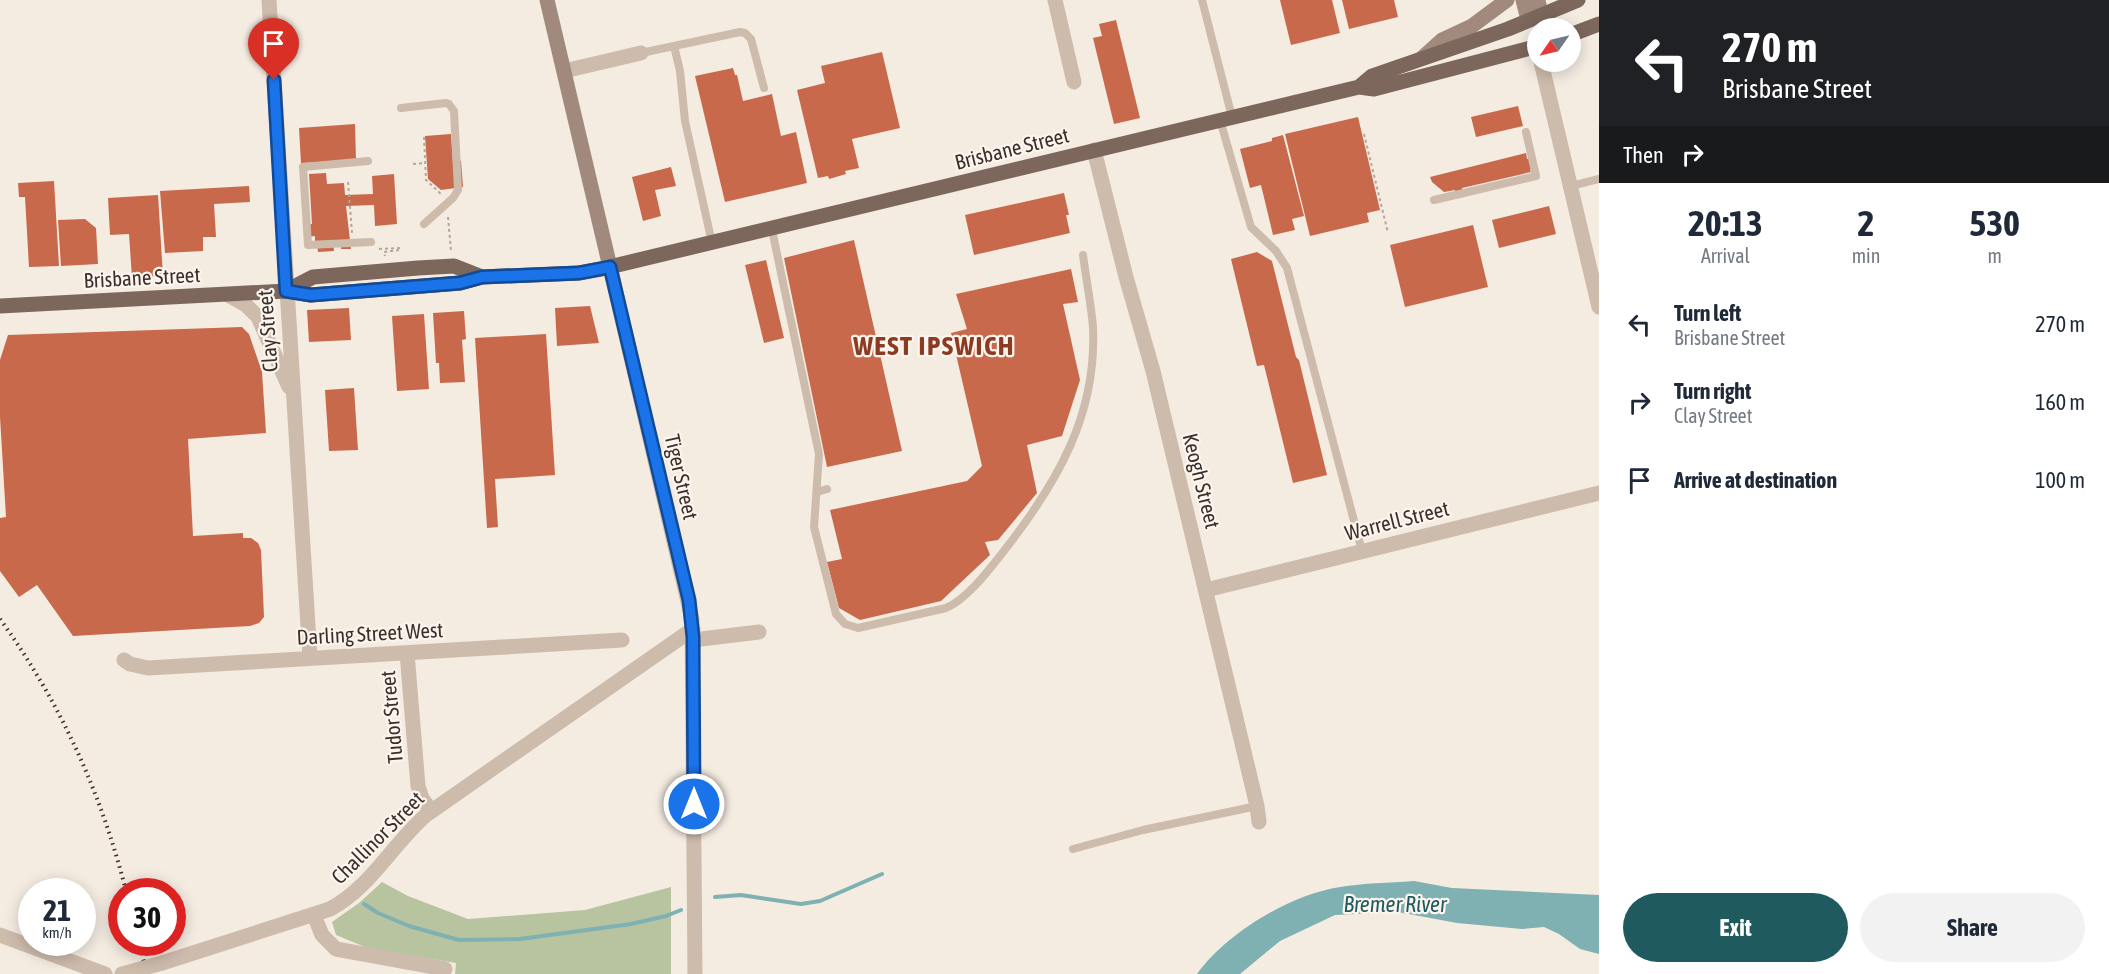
<!DOCTYPE html>
<html lang="en">
<head>
<meta charset="utf-8">
<style>
  body { margin:0; font-family:"Asap Condensed",sans-serif; background:#f2f2f3; color:#1f2937; height:100vh; display:flex; flex-direction:column; font-size:22px; white-space:nowrap }
  * { box-sizing:border-box; margin:0 }
  p { font-size:20px; color:#747a83 }
  .icon { flex:none; width:33px; height:33px; fill:none; stroke:currentColor; stroke-width:2; stroke-linecap:round; stroke-linejoin:round }
  .map { position:relative; flex:1; overflow:hidden }
  .details { display:flex; flex-direction:column; background:#fff; width:510px }
  .details>* { flex:none }
  .top-card { background:#202124; color:#fff; overflow:hidden }
  .needle { width:39px; rotate:236deg }
  .buttons { position:absolute; left:1527px; top:18px; display:grid; gap:12px }
  .buttons a { display:grid; place-items:center; width:54px; height:54px; border-radius:50%; background:#fff; box-shadow:0 3px 15px #0003; font-size:30px }
  .speed { position:absolute; left:18px; top:878px; display:flex; gap:12px; font-size:30px; font-weight:700; text-align:center }
  .speed>* { display:grid; place-content:center; width:78px; height:78px; border-radius:50%; background:#fff; box-shadow:0 3px 15px #0003; line-height:1 }
  .speed small { font-size:15px; font-weight:400 }
  .speed .limit { border:9px solid #d22; background:#fff; color:#111 }
  .pin { position:absolute; display:grid; place-items:center; width:51px; height:51px; color:#fff; margin:-62px -26px; border-radius:50% 50% 50% 0; rotate:-45deg; box-shadow:0 0 6px #0007 }
  .pin .icon { rotate:45deg }
  .me { position:absolute; width:66px; margin:-33px; rotate:0deg; stroke-linejoin:round; filter:drop-shadow(0 0 4px #0008) }
  .turn { display:flex; align-items:center; gap:21px; height:126px; padding:0 24px; font-size:27px }
  .turn .icon { width:78px; height:78px; stroke-width:2.5 }
  .turn b { display:block; font-size:42px; line-height:51px }
  .then { display:flex; align-items:center; height:57px; padding:0 24px; background:#0003; gap:12px; font-size:22px }
  .eta { display:flex; justify-content:space-evenly; align-items:center; height:102px; text-align:center }
  .eta b { font-size:36px; font-weight:700; line-height:42px }
  .button { display:flex; gap:12px; margin-top:auto; padding:12px 24px }
  .button a { flex:1; height:69px; border-radius:36px; background:#1f5a5e; color:#fff; font-size:24px; font-weight:700; line-height:69px; text-align:center }
  .button a+a { background:#f2f2f3; color:#1f2937 }
  ul { padding:0; list-style:none }
  li { display:flex; align-items:center; gap:18px; height:78px; padding:0 24px }
  li div { flex:1 }
  li b { display:block; font-size:22px }
  li em { font-style:normal }
  main { display:flex; flex:1; min-height:0 }
  .map>svg:first-child { display:block }
  .green { fill:#b8c4a0 }
  .water { fill:#7fb0b2 }
  .lines { fill:none; stroke-linecap:round; stroke-linejoin:round }
  .stream { stroke:#7fb0b2; stroke-width:4 }
  .building { fill:#c8694b }
  .path { stroke:#b9a596; stroke-width:2; stroke-dasharray:3 3; stroke-linecap:butt }
  .lane { stroke:#cdbbac; stroke-width:8 }
  .street { stroke:#cdbbac; stroke-width:15 }
  .secondary { stroke:#a18a7d; stroke-width:15 }
  .primary { stroke:#7d675c; stroke-width:15 }
  .rail { stroke:#3b302b; stroke-width:4; stroke-dasharray:1.5 4.5; stroke-linecap:butt }
  .street-bridge { stroke:#cdbbac; stroke-width:15 }
  .route-casing { stroke:#114b97; stroke-width:15 }
  .route { stroke:#1a73e8; stroke-width:10 }
  .labels { text-anchor:middle; stroke-width:4.5; stroke-linejoin:round; paint-order:stroke }
  .street-label { font-size:21px; fill:#3b302b; stroke:#fbf5ee }
  .water-label { font-size:22px; font-style:italic; fill:#1f5a5e; stroke:#fbf5ee }
  .district-label { font-size:27px; font-weight:bold; letter-spacing:1.5px; fill:#8c3b22; stroke:#fbf5ee }
</style>
</head>
<body>
<main>
<div class="map">
<svg width="1599" height="974" viewBox="0 0 1599 974">
  <rect width="100%" height="100%" fill="#f4ebe1"/>
  <path class="green" d="M382,882L408,896L468,919L585,910L671,887V974H455L456,963L370,949L336,935L332,922L359,903Z"/>
  <path class="water" d="M1414,881L1452,888L1599,895V954L1580,949L1559,934L1544,927L1522,929L1457,923L1398,912L1335,915L1280,941L1240,974H1197C1227,933 1289,895 1340,887C1364,883 1389,883 1414,881Z"/>
  <g class="lines">
    <path class="stream" d="M715,897L741,895L801,904L820,901L882,874
      M364,904L378,913L409,926L459,940L520,939L631,924L666,916L681,910"/>
  </g>
  <path class="building" d="M1280,0H1332L1340,33L1291,45Z
    M1342,0H1394L1398,17L1349,29Z
    M1116,20L1140,118L1114,124L1093,38L1102,36L1099,24Z
    M882,52L900,128L852,139L859,168L845,171L846,174L829,179L828,176L818,178L797,90L825,83L821,66Z
    M733,68L735,75H737L743,101L772,94L781,136L796,132L807,183L725,202L695,76Z
    M1518,106L1523,126L1476,137L1471,117Z
    M1358,117L1380,210L1367,213L1369,222L1310,236L1285,134Z
    M355,124L356,160L301,163L299,128Z
    M451,134L453,163L461,161L463,187L441,190L428,179L425,136Z
    M1283,135L1304,216L1292,219L1295,230L1273,235L1261,185L1250,188L1240,149L1272,141V138Z
    M1526,153L1527,159L1534,158L1537,168L1530,170L1531,172L1462,188L1464,197L1456,198L1455,190L1444,192L1432,182L1430,177Z
    M671,167L676,186L655,190L661,216L643,221L632,177Z
    M326,173L327,184L344,183L345,195L373,194L372,176L394,174L397,224L375,226L374,205L346,206L351,249H341V241H333L334,251L318,252L317,242H315V236L307,237L306,225L312,224L309,174Z
    M54,181L59,266L29,267L25,197H19L18,183Z
    M249,186L250,202L214,204L216,237H203V251L165,253L160,191Z
    M1064,193L1069,215H1066L1070,233L974,255L965,215Z
    M158,195L163,276L132,278L129,234L110,235L108,198Z
    M1549,206L1556,234L1499,248L1492,220Z
    M85,219L96,228L98,264L61,266L58,220Z
    M1473,225L1488,287L1405,307L1390,245Z
    M854,240L902,451L827,467L784,258Z
    M1257,252L1272,261L1296,357L1299,360L1327,475L1293,483L1264,365L1257,366L1231,259Z
    M766,260L784,338L764,343L745,265Z
    M1071,269L1078,302L1063,304L1080,380L1062,436L1027,445L1037,493L998,540L985,542L990,555L941,601L860,620L839,608L827,562L842,559L830,510L967,481L982,466L951,333L967,329L956,294Z
    M590,306L599,343L557,346L555,308Z
    M349,308L351,340L309,342L307,310Z
    M464,311L466,339L462,340L465,382L440,383L439,363H436L433,313Z
    M424,314L429,389L397,391L392,316Z
    M242,327L249,334L262,372L266,433L188,439L193,536L243,533V538H251L258,543L261,550L264,617L259,623L250,626L73,636L37,585L19,597L0,571V518L6,517L0,417V360L8,335Z
    M546,334L555,475L495,479L498,527L487,528L475,338Z
    M354,388L358,450L329,451L325,390Z"/>
  <g class="lines">
    <path class="path" d="M1364,134L1388,233
      M424,137L426,180L442,195
      M413,164L425,163
      M348,182L352,233
      M448,217L451,251
      M379,249L400,248V250L384,252L385,256"/>
    <path class="lane" d="M1202,0L1232,117
      M674,46L680,71L685,121L712,243
      M641,53L740,32L745,33L751,39L764,88
      M401,108L446,103L449,104L454,111L458,190L453,198L424,224
      M1220,120L1251,227L1276,251L1287,268L1362,551
      M368,161L303,167L308,245L371,242
      M1571,186L1599,179
      M1434,200L1536,176L1526,132
      M772,230L819,454L814,527L836,614L845,624L858,628L946,608C968,599 992,566 1007,547C1058,481 1097,414 1093,327C1091,303 1086,279 1083,255
      M817,492L827,489
      M1073,849L1143,830L1257,806"/>
    <path class="street" d="M269,0L310,658
      M1055,0L1074,82
      M1541,62L1599,307
      M564,71L641,53
      M1094,150L1126,277L1153,371L1257,806L1259,822
      M610,267L692,619L695,974
      M228,295L246,305L258,317L289,387
      M1206,590L1599,493
      M693,640L759,632
      M407,653L418,786L422,798L431,811
      M124,660L130,664L148,668L622,640
      M314,915L322,935L336,949L445,969
      M0,935L105,974
      M162,963L330,909C370,888 392,845 426,815L693,629"/>
    <path class="secondary" d="M547,0L610,267
      M1523,0L1528,20
      M1538,0L1541,15
      M1422,58L1442,40L1472,26L1507,0"/>
    <path class="primary" d="M1570,35L1599,24
      M1359,87L1374,89L1538,46
      M286,291L313,277L418,268L454,266L482,277
      M0,306L286,291L311,295L460,283L482,277L579,273L601,269L1359,87L1372,76L1508,29L1578,0"/>
    <path class="rail" d="M0,619C60,702 101,792 126,891
      M139,942L147,974"/>
    <path class="street-bridge" d="M122,974L162,963"/>
  </g>
  <g class="lines">
    <g class="route-casing">
      <path id="route" d="M274,80L286,291L311,295L460,283L482,277L579,273L610,267L689,600L693,637L694,804"/>
    </g>
    <use href="#route" class="route"/>
  </g>
  <g class="labels">
    <g class="street-label">
      <text transform="translate(1012 149) rotate(-14)" y="7">Brisbane Street</text>
      <text transform="translate(142 278) rotate(-3)" y="7">Brisbane Street</text>
      <text transform="translate(268 331) rotate(-94)" y="7">Clay Street</text>
      <text transform="translate(681 477) rotate(77)" y="7">Tiger Street</text>
      <text transform="translate(1201 481) rotate(76)" y="7">Keogh Street</text>
      <text transform="translate(1397 521) rotate(-14)" y="7">Warrell Street</text>
      <text transform="translate(370 634) rotate(-3)" y="7">Darling Street West</text>
      <text transform="translate(392 717) rotate(-95)" y="7">Tudor Street</text>
      <text transform="translate(378 838) rotate(-45)" y="7">Challinor Street</text>
    </g>
    <g class="water-label">
      <text x="1395" y="912">Bremer River</text>
    </g>
    <g class="district-label">
      <text x="934" y="355">WEST IPSWICH</text>
    </g>
  </g>
</svg>
<div class="buttons">
<a><svg class="needle" viewBox="-14 -14 28 28"><path d="M0-13l5 13h-10z" fill="#e53935"/><path d="M0 13l5-13h-10z" fill="#747a83"/></svg></a>
</div>
<div class="speed"><div>21<small>km/h</small></div><div class="limit">30</div></div>
<div class="pin" style="left:274px;top:80px;background:#d93025"><svg class="icon" aria-label="arrive" viewBox="0 0 24 24"><path d="M6 21V4h12l-3 4 3 4H6"/></svg></div>
<svg class="me" style="left:694px;top:804px" viewBox="-20 -20 40 40"><circle r="17" fill="#1a73e8" stroke="#fff" stroke-width="3"/><path d="M0-11L8 9 0 5-8 9z" fill="#fff"/></svg>
</div>
<section class="details">
<div class="top-card">
<div class="turn"><svg class="icon" aria-label="left" viewBox="0 0 24 24"><path d="M17 20v-9H6M10 6l-5 5 5 5"/></svg><div><b>270 m</b>Brisbane Street</div></div>
<div class="then">Then<svg class="icon" aria-label="right" viewBox="0 0 24 24"><path d="M7 20v-9h11M14 6l5 5-5 5"/></svg></div>
</div>
<div class="eta">
<div><b>20:13</b><p>Arrival</p></div>
<div><b>2</b><p>min</p></div>
<div><b>530</b><p>m</p></div>
</div>
<ul>
<li><svg class="icon" aria-label="left" viewBox="0 0 24 24"><path d="M17 20v-9H6M10 6l-5 5 5 5"/></svg><div><b>Turn left</b><p>Brisbane Street</p></div><em>270 m</em></li>
<li><svg class="icon" aria-label="right" viewBox="0 0 24 24"><path d="M7 20v-9h11M14 6l5 5-5 5"/></svg><div><b>Turn right</b><p>Clay Street</p></div><em>160 m</em></li>
<li><svg class="icon" aria-label="arrive" viewBox="0 0 24 24"><path d="M6 21V4h12l-3 4 3 4H6"/></svg><div><b>Arrive at destination</b></div><em>100 m</em></li>
</ul>
<div class="button"><a>Exit</a><a>Share</a></div>
</section>
</main>
</body>
</html>
